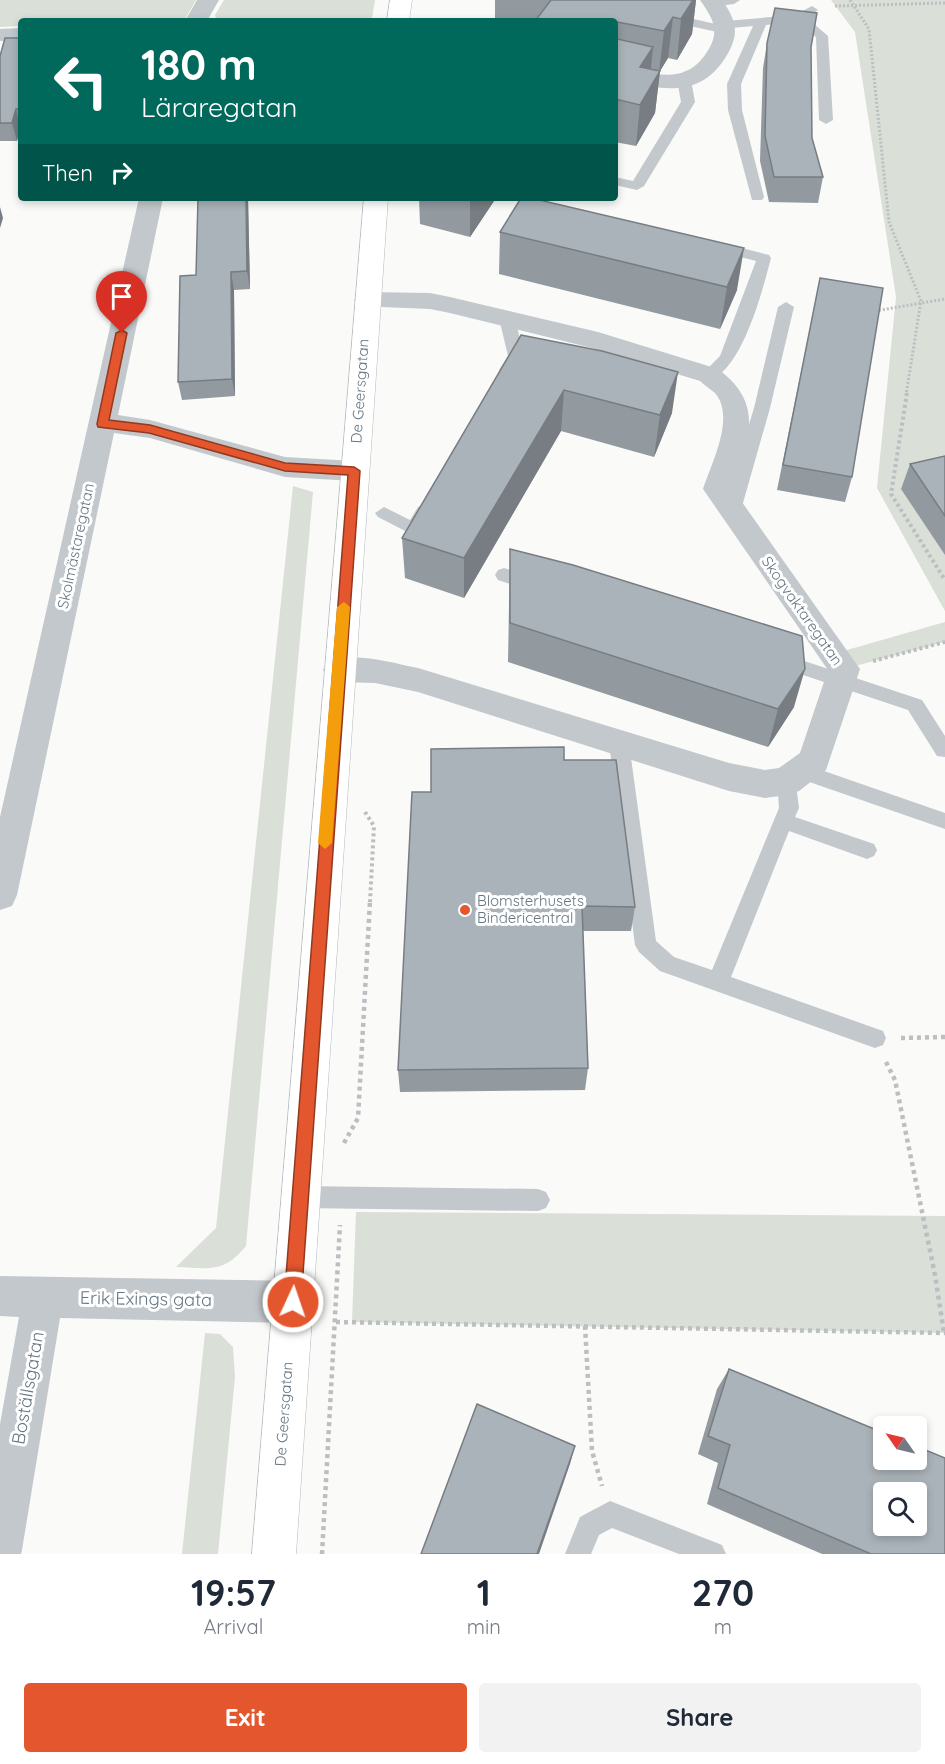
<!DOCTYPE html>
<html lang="en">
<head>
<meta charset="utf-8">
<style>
  body { margin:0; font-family:Quicksand,sans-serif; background:#f2f2f3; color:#1f2937; height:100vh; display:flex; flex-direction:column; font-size:22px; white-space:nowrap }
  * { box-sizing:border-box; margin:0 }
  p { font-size:20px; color:#747a83 }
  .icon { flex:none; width:33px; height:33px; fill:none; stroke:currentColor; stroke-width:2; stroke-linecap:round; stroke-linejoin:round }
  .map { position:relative; height:1554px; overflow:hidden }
  .details { display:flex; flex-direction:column; background:#fff; flex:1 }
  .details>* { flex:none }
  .top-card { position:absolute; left:18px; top:18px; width:600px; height:183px; border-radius:6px; box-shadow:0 3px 9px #0003; background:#00695c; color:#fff; overflow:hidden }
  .needle { width:39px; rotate:304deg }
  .controls { position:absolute; left:873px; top:1416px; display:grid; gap:12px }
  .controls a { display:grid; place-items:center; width:54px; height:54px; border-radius:6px; background:#fff; box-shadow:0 3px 9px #0003; font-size:30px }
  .pin { position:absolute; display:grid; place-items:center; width:51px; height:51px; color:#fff; margin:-62px -26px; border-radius:50% 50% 50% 0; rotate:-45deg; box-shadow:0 0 6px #0007 }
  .pin .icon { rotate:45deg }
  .me { position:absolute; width:66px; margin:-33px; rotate:3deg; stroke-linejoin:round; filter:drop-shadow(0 0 4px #0008) }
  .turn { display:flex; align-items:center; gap:21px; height:126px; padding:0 24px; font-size:27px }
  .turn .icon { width:78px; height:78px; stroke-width:2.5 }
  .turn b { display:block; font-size:42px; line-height:51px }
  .then { display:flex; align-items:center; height:57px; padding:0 24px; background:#0003; gap:12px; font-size:22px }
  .eta { display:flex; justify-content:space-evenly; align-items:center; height:102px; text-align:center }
  .eta b { font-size:36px; font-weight:800; line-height:42px }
  .button { display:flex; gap:12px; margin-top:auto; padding:12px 24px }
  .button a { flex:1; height:69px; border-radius:6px; background:#e4572e; color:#fff; font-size:24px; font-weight:800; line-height:69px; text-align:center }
  .button a+a { background:#f2f2f3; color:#1f2937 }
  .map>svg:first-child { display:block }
  .green { fill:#dadfd7 }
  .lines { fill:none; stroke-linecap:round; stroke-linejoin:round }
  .secondary-casing { stroke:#b3babf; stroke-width:1 }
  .path-far2 { stroke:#bbbfc2; stroke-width:3; stroke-dasharray:2 2; stroke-linecap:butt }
  .path-far1 { stroke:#bbbfc2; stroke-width:4; stroke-dasharray:3 3; stroke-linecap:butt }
  .path { stroke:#bbbfc2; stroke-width:4.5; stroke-dasharray:4 4; stroke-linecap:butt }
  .service { fill:#c3c8cc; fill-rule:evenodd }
  .minor { fill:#c3c8cc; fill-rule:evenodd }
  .secondary { fill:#fff; fill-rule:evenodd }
  .wall { fill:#929a9f }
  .shaded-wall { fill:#777d82 }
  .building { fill:#aab3b9; stroke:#777d82; stroke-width:1.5; fill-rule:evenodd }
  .route { fill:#e4572e; stroke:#94391e; stroke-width:1.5 }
  .slow { fill:#f59e0b }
  .poi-dot { fill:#e4572e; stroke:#fff; stroke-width:2 }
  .labels { text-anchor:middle; stroke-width:6; stroke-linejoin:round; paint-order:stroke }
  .street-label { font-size:15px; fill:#657683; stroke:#fff }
  .poi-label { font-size:15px; fill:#657683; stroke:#fff; text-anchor:start }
  .near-street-label { font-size:18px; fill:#657683; stroke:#fff }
</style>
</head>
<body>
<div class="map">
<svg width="945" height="1554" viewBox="0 0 945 1554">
  <rect width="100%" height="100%" fill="#fafaf8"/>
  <path class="green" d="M0,0H196L184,21H21V26L0,27Z
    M224,0H375L372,18L365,21H217L215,15Z
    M831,0H945V611L877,488L896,297L855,32Z
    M293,486L313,492L246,1246C223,1274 210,1268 176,1267L216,1228Z
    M945,622V642L844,669L833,654Z
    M356,1212L945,1216V1333L352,1322Z
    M205,1333L220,1334L233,1347L235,1377L218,1554H182Z"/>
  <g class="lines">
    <g class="secondary-casing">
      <path id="secondary" d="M390,0H412L409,21H387Z
        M364,198H388L296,1554H252Z"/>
    </g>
    <path class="path-far2" d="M850,0L869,29L889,222L921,301L906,395
      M835,6L945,3
      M875,311L945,299"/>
    <path class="path-far1" d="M907,393L891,494L945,580
      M873,661L945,642
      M365,812L374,826L370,902"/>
    <path class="path" d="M901,1038L945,1037
      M886,1062L895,1080L935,1275L944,1333
      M344,1143L358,1118L370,901
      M336,1322L945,1333
      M585,1326L592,1451L602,1486
      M322,1554L340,1225"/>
    <path class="service" d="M715,0H740L734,4L710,7V1Z
      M812,6L818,10L807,18L828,36L833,120L826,124L819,120L816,37L795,22L766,25L741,84L742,110L764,197L762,200H752L728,110L727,84L753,26L731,28V33L726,34L663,20L661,17L667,13L720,25L726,21L795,15Z
      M684,76L691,80L695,102L644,186L637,190L615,185V177L633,181L681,102L677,80Z
      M719,242L769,255L771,258C763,289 742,371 709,380L701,375L720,356L756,261L714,250L712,247Z
      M786,302L794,307L770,408L741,510L732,516L723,510L754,408L778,307Z
      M507,313L515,318L524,356L513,374L507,375L499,370L508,356L499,318Z
      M424,505L433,511L419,533L413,535L378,517L375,513L384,507L410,520L418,507Z
      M504,568L540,580L543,585L540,590L534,592L498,580L495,575L498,570Z
      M780,653L922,700L945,736V757L937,756L908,710L773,665L771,660L773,655Z
      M619,735L626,738L629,743L656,941L674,957L712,970L779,808L777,781L780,775L787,773L793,775L791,771L794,765L801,763L945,813V829L795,777L799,808L795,817L874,844L877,850L874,856L867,859L789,831L731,977L883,1031L886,1038L883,1045L875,1048L660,971L639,952L635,945L609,743L612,738Z
      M299,1186L538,1189L546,1192L550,1200L546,1208L538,1211L299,1208L291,1205L287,1197L291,1189Z
      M610,1501L722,1545L726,1554H679L612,1528L599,1535L591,1554H565L580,1517Z"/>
    <path class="minor" d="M197,0H219L207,21H185Z
      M700,0H722C736,20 740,33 727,55C700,101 659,89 615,79V65C653,74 688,88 710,47C720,28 711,16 700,0Z
      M21,28V40L0,41V29Z
      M139,198H163L118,415L150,420L285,457L354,461L364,464L368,471L364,478L354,481L285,477L150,438L114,433L17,895L12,906L0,910V817Z
      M367,292L430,293L450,297L598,332L718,369C766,405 748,440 732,488L860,669L826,770L799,791L787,795L765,798L729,791L418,692L375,683L339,682L328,679L323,670L328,661C357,652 389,662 418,668L729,763L765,770L779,768L800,753L828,670L703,489C711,464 736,417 715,393C710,389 704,385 700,381L592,348L450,313L430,309L358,306L354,300L358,294Z
      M0,1276L293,1281L308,1287L314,1302L308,1317L293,1323L60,1318L22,1550L21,1554H0V1424L19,1317L0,1316Z"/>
    <use href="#secondary" class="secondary"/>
  </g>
  <path class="wall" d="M495,0H696L692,34L677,60L668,58L660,71L655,113L636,146L615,142V21H495Z
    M21,38V127L17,141H0V56Z
    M767,43L811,47L812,138L823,177L818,203L769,202L760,161L763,68Z
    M198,198H248L250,289L234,290L235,396L182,400L178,382L196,275Z
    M419,198H496L470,237L420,224Z
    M521,198L737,290L720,329L499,274L500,232Z
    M820,278L852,477L845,502L777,490Z
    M521,335L672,413L654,457L561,431L464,598L405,578L402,538Z
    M945,456V555L901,489L910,464Z
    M510,549L794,707L768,747L508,662Z
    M564,760L635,907L631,931H583L588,1068L585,1090L400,1092L398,1070L431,792Z
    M729,1369L945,1554H822L707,1504L718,1463L698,1454L717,1389Z"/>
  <path class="shaded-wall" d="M693,0H696L692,34L677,60L681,19Z
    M673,17L668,58L660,71L655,113L636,146L640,105L659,72L664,31Z
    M653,47L649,88L640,67Z
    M16,109L20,127L17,141L12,123Z
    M246,198H248L250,289L247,271Z
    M470,198H496L470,237Z
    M0,207L3,218L0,228Z
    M744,248L737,290L720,329L727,287Z
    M231,272L234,290L235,396L232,379Z
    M678,372L672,413L654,457L660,415Z
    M564,390L561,431L464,598V558Z
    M805,669L794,707L768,747L778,709Z
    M575,1446L570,1464L539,1554H537Z"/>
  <path class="building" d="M551,0H693L681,19L673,17L664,31L617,22V39L653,47L640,67L660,71L640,105L615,99V21H535Z
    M775,8L817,13L811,47L812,138L823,177H774L765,136L767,43Z
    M5,38H21V109H16L12,123H0V56Z
    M198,198H246L247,271L231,272L232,379L178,382L180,276L196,275Z
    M521,198H531L744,248L727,287L500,232Z
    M820,278L883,288L852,477L783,465Z
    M521,335L602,351L678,372L660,415L564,390L464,558L402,538Z
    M945,456V516L910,464Z
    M510,549L573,565L802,636L805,669L778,709L510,623Z
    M564,747V760H616L635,907L582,906L588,1068L398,1070L412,792H431V749Z
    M729,1369L884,1433V1460H916V1446L945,1458V1554H871L718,1488L730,1445L708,1436ZM884,1492H916V1526H884Z
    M477,1404L575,1446L537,1554H421Z"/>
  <path class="route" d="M122,330L127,333L109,420L150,425L285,463L354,467L360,471L301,1302L299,1308L293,1310L287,1308L284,1302L348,475L285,471L149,433L98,427L97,424L116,333Z"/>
  <path class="slow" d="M344,602L350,607L332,843L325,849L318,843L337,607Z"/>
  <circle class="poi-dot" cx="465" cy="910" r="6"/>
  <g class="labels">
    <g class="street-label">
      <text transform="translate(360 391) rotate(-86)" y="5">De Geersgatan</text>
      <text transform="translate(76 546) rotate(-78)" y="5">Skolmästaregatan</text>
      <text transform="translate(802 611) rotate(55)" y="5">Skogvaktaregatan</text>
      <text transform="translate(284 1414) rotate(-86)" y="5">De Geersgatan</text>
    </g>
    <g class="poi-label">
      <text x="477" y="906">Blomsterhusets<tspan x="477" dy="17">Bindericentral</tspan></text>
    </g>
    <g class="near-street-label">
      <text transform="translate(146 1299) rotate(1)" y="6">Erik Exings gata</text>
      <text transform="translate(28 1388) rotate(-80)" y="6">Boställsgatan</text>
    </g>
  </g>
</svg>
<div class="controls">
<a><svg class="needle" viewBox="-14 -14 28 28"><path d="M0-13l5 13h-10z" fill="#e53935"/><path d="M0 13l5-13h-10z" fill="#747a83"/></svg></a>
<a><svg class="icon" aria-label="search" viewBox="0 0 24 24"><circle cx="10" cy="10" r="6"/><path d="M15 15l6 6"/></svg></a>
</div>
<div class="pin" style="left:122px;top:333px;background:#d93025"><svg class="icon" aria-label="arrive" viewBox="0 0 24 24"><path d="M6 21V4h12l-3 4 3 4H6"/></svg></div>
<svg class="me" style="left:293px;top:1302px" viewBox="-20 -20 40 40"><circle r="17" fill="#e4572e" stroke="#fff" stroke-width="3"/><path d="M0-11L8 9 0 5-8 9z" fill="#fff"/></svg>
<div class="top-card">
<div class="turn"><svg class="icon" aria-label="left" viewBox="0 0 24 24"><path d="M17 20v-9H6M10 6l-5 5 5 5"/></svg><div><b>180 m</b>Läraregatan</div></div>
<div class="then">Then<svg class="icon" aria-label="right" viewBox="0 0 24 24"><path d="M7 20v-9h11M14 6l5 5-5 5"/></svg></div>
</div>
</div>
<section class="details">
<div class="eta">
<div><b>19:57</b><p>Arrival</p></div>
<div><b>1</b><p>min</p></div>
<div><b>270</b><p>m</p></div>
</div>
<div class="button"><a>Exit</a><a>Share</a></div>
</section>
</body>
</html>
